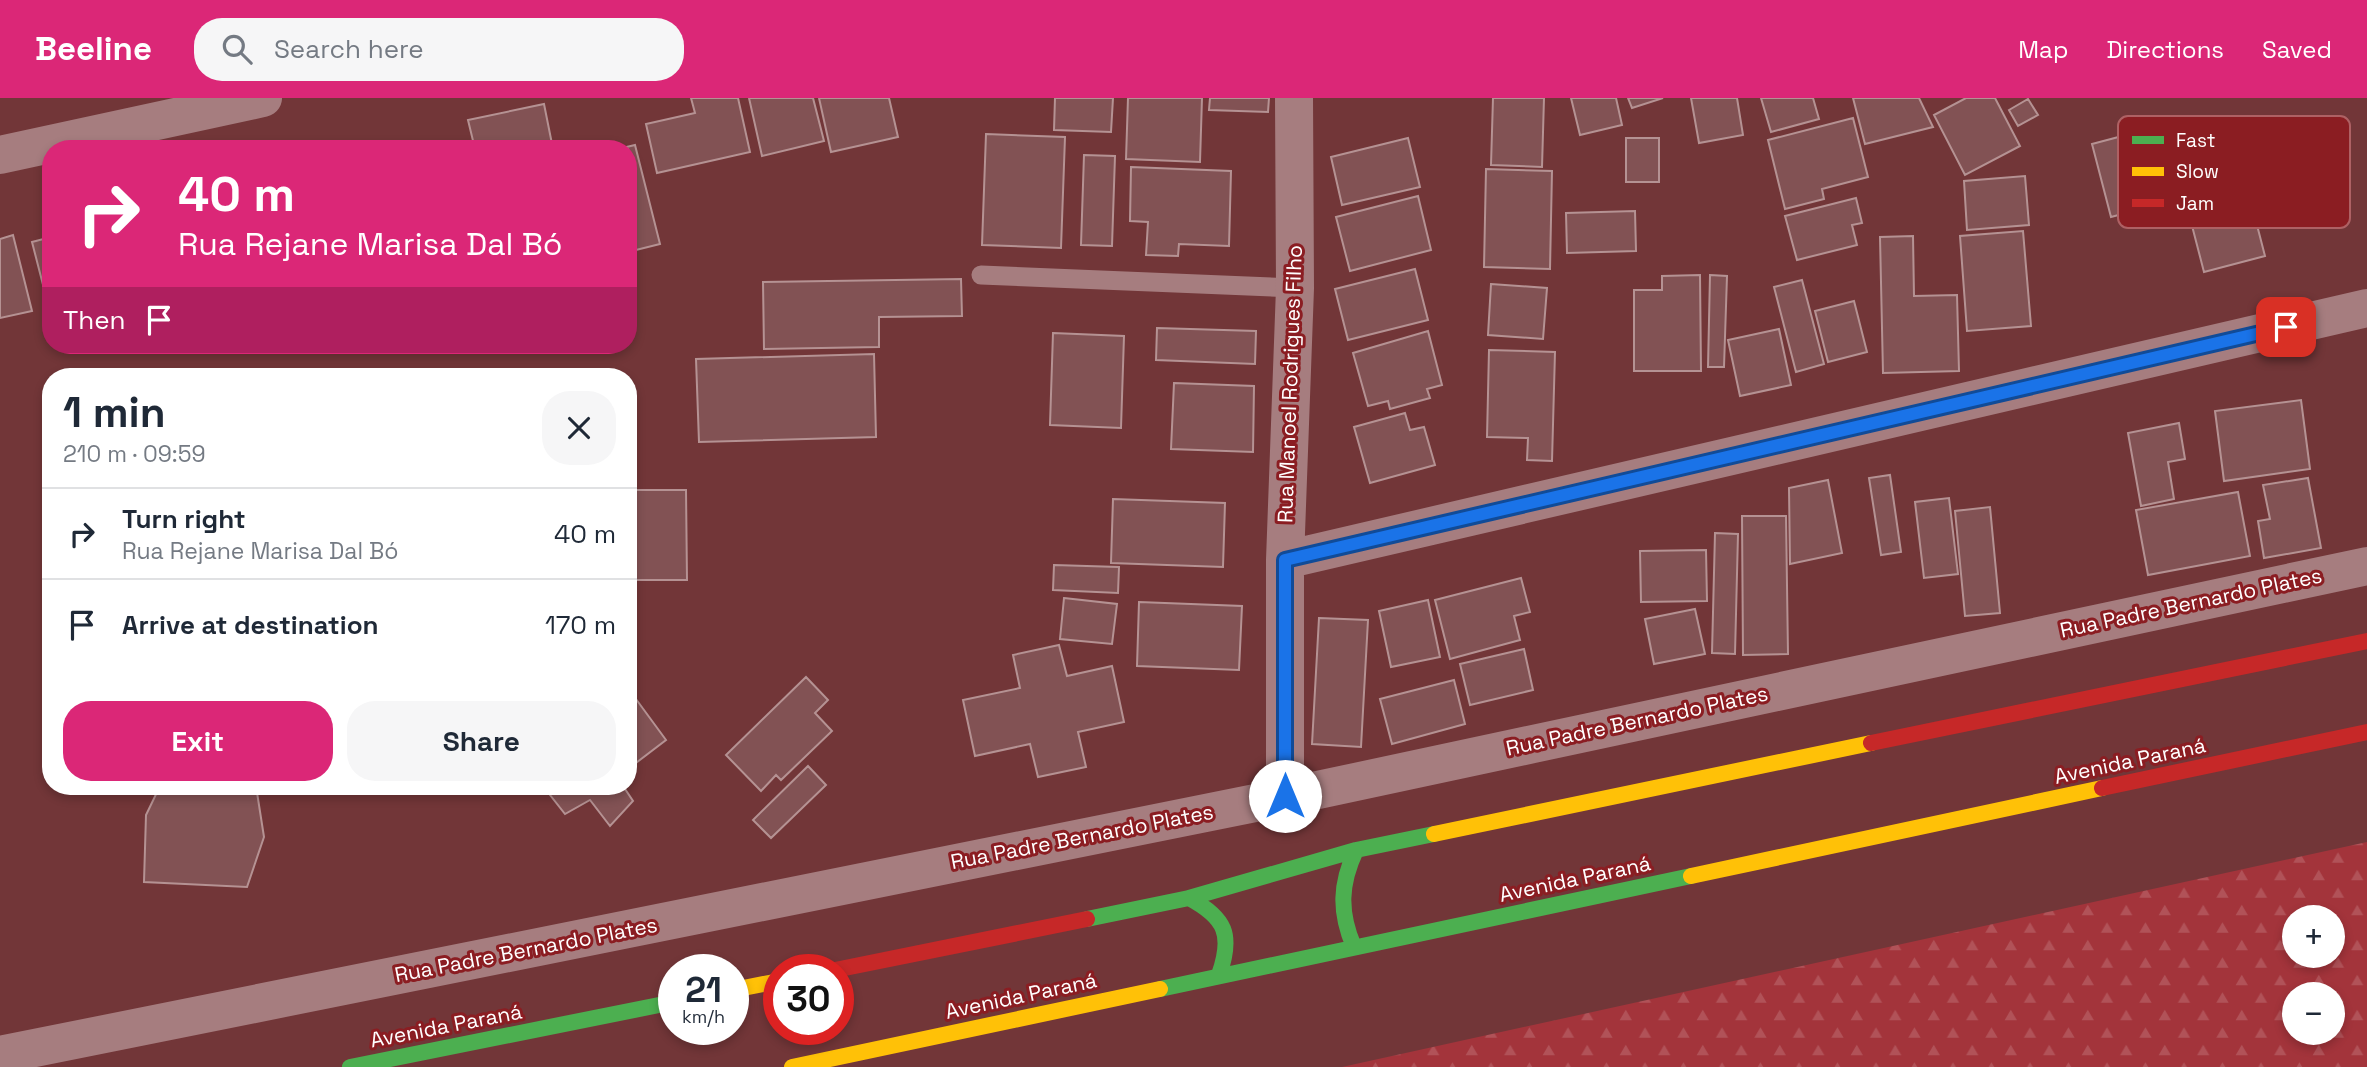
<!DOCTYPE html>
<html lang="en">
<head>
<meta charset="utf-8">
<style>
  body { margin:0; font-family:"Space Grotesk",sans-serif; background:#f6f6f7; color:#1f2937; height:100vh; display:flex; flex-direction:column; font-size:26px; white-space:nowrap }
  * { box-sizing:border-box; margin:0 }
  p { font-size:23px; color:#747a83 }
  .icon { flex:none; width:38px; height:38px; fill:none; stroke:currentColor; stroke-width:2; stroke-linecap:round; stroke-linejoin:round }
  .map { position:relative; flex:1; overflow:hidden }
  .details { position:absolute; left:42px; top:270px; width:595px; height:427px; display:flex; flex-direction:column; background:#fff; border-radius:28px; box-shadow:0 4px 10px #0003 }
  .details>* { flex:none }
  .guide { position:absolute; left:42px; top:42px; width:595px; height:214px; border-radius:28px; box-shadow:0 4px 10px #0003; background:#db2777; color:#fff; overflow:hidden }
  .controls { position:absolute; left:2282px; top:807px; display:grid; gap:14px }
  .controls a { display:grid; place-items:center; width:63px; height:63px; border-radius:50%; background:#fff; box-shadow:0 4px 10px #0003; font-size:35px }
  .speed { position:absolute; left:658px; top:856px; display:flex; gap:14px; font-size:35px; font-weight:700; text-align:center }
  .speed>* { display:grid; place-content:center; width:91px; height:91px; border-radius:50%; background:#fff; box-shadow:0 4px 10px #0003; line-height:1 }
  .speed small { font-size:18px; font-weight:400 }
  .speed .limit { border:10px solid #d22; background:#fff; color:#111 }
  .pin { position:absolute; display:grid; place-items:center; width:60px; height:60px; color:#fff; margin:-30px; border-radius:14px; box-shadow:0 4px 10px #0006 }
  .me { position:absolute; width:77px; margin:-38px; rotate:0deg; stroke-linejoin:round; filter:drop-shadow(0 0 5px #0008) }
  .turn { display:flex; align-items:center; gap:24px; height:147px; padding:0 21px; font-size:32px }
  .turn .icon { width:91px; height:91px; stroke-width:2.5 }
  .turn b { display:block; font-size:49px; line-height:60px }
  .then { display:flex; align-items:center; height:66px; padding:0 21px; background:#0003; gap:14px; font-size:26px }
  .round { display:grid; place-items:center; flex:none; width:74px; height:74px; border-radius:28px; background:#f6f6f7 }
  .summary { display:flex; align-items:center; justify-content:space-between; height:119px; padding:0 21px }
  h1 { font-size:42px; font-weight:700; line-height:52px }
  .cta { display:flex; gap:14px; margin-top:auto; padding:14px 21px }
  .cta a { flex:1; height:80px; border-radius:28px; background:#db2777; color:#fff; font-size:28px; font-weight:700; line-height:80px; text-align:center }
  .cta a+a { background:#f6f6f7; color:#1f2937 }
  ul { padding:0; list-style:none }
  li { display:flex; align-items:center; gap:21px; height:91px; padding:0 21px; border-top:2px solid #e0e1e3 }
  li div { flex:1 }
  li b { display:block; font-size:26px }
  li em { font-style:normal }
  header { display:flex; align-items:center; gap:42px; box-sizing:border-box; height:98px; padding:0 35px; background:#db2777; color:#fff }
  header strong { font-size:33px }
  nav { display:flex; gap:38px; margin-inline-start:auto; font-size:24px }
  .search { width:490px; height:63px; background:#f6f6f7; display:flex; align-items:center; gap:18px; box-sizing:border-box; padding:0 24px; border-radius:28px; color:#747a83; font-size:26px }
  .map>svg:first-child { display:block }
  .forest { fill:url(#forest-firs); fill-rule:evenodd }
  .building { fill:#825254; stroke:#b59293; stroke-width:2 }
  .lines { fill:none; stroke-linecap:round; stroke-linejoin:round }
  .lane { stroke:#a67d7f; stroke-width:19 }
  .street { stroke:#a67d7f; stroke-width:38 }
  .fast { stroke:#4caf50; stroke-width:16 }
  .slow { stroke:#ffc107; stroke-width:16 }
  .jam { stroke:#c62828; stroke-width:16 }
  .route-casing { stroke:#114b97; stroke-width:18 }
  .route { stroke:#1a73e8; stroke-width:12 }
  .labels { text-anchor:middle; stroke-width:6; stroke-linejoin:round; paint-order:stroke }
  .street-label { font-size:21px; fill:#fff; stroke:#8b1d22 }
  .key { fill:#8b1d22; stroke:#ae6164; stroke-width:2 }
  .key-label { font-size:19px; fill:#fff }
</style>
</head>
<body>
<header>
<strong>Beeline</strong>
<div class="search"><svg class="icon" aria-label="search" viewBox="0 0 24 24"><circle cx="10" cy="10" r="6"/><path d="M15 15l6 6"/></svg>Search here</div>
<nav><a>Map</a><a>Directions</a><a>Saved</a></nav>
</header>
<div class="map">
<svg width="2367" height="969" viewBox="0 0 2367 969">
  <defs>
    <pattern id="forest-firs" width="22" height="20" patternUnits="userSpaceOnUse" patternTransform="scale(1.75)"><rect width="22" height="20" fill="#a3343b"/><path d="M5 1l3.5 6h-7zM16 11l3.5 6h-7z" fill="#b15258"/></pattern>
  </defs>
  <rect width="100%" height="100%" fill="#723638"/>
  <path class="forest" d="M2367,744V969H1342ZM2294,819H2333V858H2294ZM2295,896H2333V934H2294Z"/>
  <path class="building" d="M691,0H738L750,54L657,75L646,26L695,15Z
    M749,0H813L824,43L762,58Z
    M819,0H889L898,39L831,54Z
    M1055,0H1113L1111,34L1054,32Z
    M1128,0H1202L1200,64L1126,61Z
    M1210,0H1269L1268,14L1209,12Z
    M1493,0H1544L1542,69L1491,67Z
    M1571,0H1616L1622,27L1580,37Z
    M1628,0H1663L1632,10Z
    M1691,0H1737L1743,37L1699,45Z
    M1761,0H1813L1819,21L1771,34Z
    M1853,0H1919L1933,29L1865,46Z
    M1966,0H1995L2020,48L1965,77L1934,17Z
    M2028,1L2038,17L2018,28L2009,12Z
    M544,6L553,51H475L468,22Z
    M1853,20L1868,79L1822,91L1824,101L1785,111L1768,42Z
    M2160,28L2179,101L2111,119L2092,46Z
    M986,36L1065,39L1061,150L982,147Z
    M1408,40L1420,89L1342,107L1331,59Z
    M1626,40H1659V84H1626Z
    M635,47L660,146L628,154V51H618Z
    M1084,57L1115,58L1112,148L1081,147Z
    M1131,69L1231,73L1229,148L1179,146L1178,158L1146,157L1148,124L1130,123Z
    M1486,71L1552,73L1550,171L1484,169Z
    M2244,77L2265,158L2204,174L2183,93Z
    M2025,78L2029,127L1967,132L1964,83Z
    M1418,98L1431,152L1350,173L1336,119Z
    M1856,100L1862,125L1852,127L1857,147L1797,162L1785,118Z
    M1635,113L1636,153L1567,155L1566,115Z
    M2023,133L2031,228L1967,233L1960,138Z
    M13,137L32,213L0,220V141Z
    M1913,138L1914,198L1957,197L1959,273L1883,275L1880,139Z
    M51,139V214H50L32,144Z
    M1415,171L1428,222L1348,242L1335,191Z
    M1700,177L1701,273H1634V192H1662V178Z
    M1710,177L1727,178L1724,269H1708Z
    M961,181L962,218L879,219V249L764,251L763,184Z
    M1802,182L1824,266L1796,274L1774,189Z
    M1491,186L1547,190L1543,241L1488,237Z
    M1854,203L1867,254L1828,264L1815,213Z
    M1157,230L1256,233L1255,266L1156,262Z
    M1779,231L1791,287L1740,298L1728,242Z
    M1428,233L1442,287L1427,291L1430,300L1390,311L1388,303L1368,308L1353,255Z
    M1053,235L1124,238L1121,330L1050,327Z
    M1489,252L1555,254L1552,363L1527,362L1528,340L1487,339Z
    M874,256L876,339L699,344L696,261Z
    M1174,285L1254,288L1253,354L1171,351Z
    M2301,302L2310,371L2224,383L2215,313Z
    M1405,315L1410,332L1424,329L1435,367L1370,385L1354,329Z
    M2179,325L2185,361L2168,364L2174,401L2141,408L2128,335Z
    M1890,377L1901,454L1881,457L1869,380Z
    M2308,380L2321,450L2264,460L2258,423L2270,421L2263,387Z
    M1828,382L1842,455L1790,466L1789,390Z
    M628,392H686L687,482H628Z
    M2238,394L2250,458L2148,477L2136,412Z
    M1949,400L1958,476L1924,480L1915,404Z
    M1113,401L1225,405L1223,469L1111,465Z
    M1990,409L2000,515L1965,518L1955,413Z
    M1742,418H1786L1788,556L1743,557Z
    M1715,435L1738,436L1735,556L1712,555Z
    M1706,452L1707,503L1641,504L1640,453Z
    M1054,467L1119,469L1118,495L1053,492Z
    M1521,480L1530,514L1514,518L1520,542L1450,561L1435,502Z
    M1064,500L1117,506L1112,546L1060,541Z
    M1428,502L1440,559L1391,569L1379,513Z
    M1139,504L1242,508L1239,572L1137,568Z
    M1695,511L1705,556L1654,566L1645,521Z
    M1319,520L1368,522L1361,649L1312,646Z
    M1059,547L1067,578L1112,568L1124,624L1078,634L1086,669L1038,679L1030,646L975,658L963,602L1020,590L1013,557Z
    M1524,551L1533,592L1470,607L1460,566Z
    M806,579L828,602L815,615L832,633L781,682L776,677L761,693L726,657Z
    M1454,582L1465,626L1392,646L1380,601Z
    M633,597L666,642L628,671V601Z
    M808,668L826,687L771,740L753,722Z
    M160,688H256L264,739L247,789L144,784L146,717Z
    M543,688H623L633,703L610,728L590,702L565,716Z"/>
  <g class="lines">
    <path class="lane" d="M981,177L1295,190"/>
    <path class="street" d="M0,57L263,0
      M1285,462L2367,210
      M1285,699V462L1295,190L1294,0
      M0,957L1285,699L2367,468"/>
    <path class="fast" d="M1189,800C1226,820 1233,837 1219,877
      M1087,821L1189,800L1356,752L1434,736
      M1354,849C1339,814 1340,786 1356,752
      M1160,891L1691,778
      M350,969L674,904"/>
    <path class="slow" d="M1434,736L1871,645
      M1691,778L2102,690
      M733,892L779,883
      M792,969L1160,891"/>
    <path class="jam" d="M1871,645L2367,543
      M2102,690L2367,634
      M835,872L1087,821"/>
  </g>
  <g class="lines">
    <g class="route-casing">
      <path id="route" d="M1285,698V462L2286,229"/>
    </g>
    <use href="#route" class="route"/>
  </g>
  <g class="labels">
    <g class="street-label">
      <text transform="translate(1290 286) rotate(-88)" y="7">Rua Manoel Rodrigues Filho</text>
      <text transform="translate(2191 505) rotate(-12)" y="7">Rua Padre Bernardo Plates</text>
      <text transform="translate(1637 623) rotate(-12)" y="7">Rua Padre Bernardo Plates</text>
      <text transform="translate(2130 663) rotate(-12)" y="7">Avenida Paraná</text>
      <text transform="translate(1082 739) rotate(-11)" y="7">Rua Padre Bernardo Plates</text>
      <text transform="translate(1575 781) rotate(-12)" y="7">Avenida Paraná</text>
      <text transform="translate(526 852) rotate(-11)" y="7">Rua Padre Bernardo Plates</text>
      <text transform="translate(1021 898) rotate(-12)" y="7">Avenida Paraná</text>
      <text transform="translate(446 928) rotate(-11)" y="7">Avenida Paraná</text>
    </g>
  </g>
  <rect x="2118" y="18" width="232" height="112" rx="10" class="key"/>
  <rect x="2132" y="38" width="32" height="8" fill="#4caf50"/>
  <rect x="2132" y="69" width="32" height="9" fill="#ffc107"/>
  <rect x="2132" y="101" width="32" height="8" fill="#c62828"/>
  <g class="key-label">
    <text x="2176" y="49">Fast</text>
    <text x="2176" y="80">Slow</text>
    <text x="2176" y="112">Jam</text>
  </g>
</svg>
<div class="controls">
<a>+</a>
<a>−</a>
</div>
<div class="speed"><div>21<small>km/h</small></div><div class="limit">30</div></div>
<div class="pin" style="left:2286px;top:229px;background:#d93025"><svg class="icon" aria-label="arrive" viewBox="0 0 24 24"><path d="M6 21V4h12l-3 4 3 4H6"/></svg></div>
<svg class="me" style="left:1285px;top:698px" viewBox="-20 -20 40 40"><circle r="19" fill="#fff"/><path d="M0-13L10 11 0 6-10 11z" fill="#1a73e8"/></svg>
<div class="guide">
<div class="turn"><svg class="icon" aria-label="right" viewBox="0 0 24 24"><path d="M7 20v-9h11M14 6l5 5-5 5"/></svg><div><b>40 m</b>Rua Rejane Marisa Dal Bó</div></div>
<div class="then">Then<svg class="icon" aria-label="arrive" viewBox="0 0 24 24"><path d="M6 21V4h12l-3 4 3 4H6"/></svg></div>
</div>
<section class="details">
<div class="summary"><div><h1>1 min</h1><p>210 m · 09:59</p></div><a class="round"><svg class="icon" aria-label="close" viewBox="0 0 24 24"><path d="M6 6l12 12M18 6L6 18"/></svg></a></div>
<ul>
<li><svg class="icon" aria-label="right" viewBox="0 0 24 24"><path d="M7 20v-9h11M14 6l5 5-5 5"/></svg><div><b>Turn right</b><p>Rua Rejane Marisa Dal Bó</p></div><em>40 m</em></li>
<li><svg class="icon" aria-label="arrive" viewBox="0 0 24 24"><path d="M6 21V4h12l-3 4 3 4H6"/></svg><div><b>Arrive at destination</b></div><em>170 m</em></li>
</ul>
<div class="cta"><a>Exit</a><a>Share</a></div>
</section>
</div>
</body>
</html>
